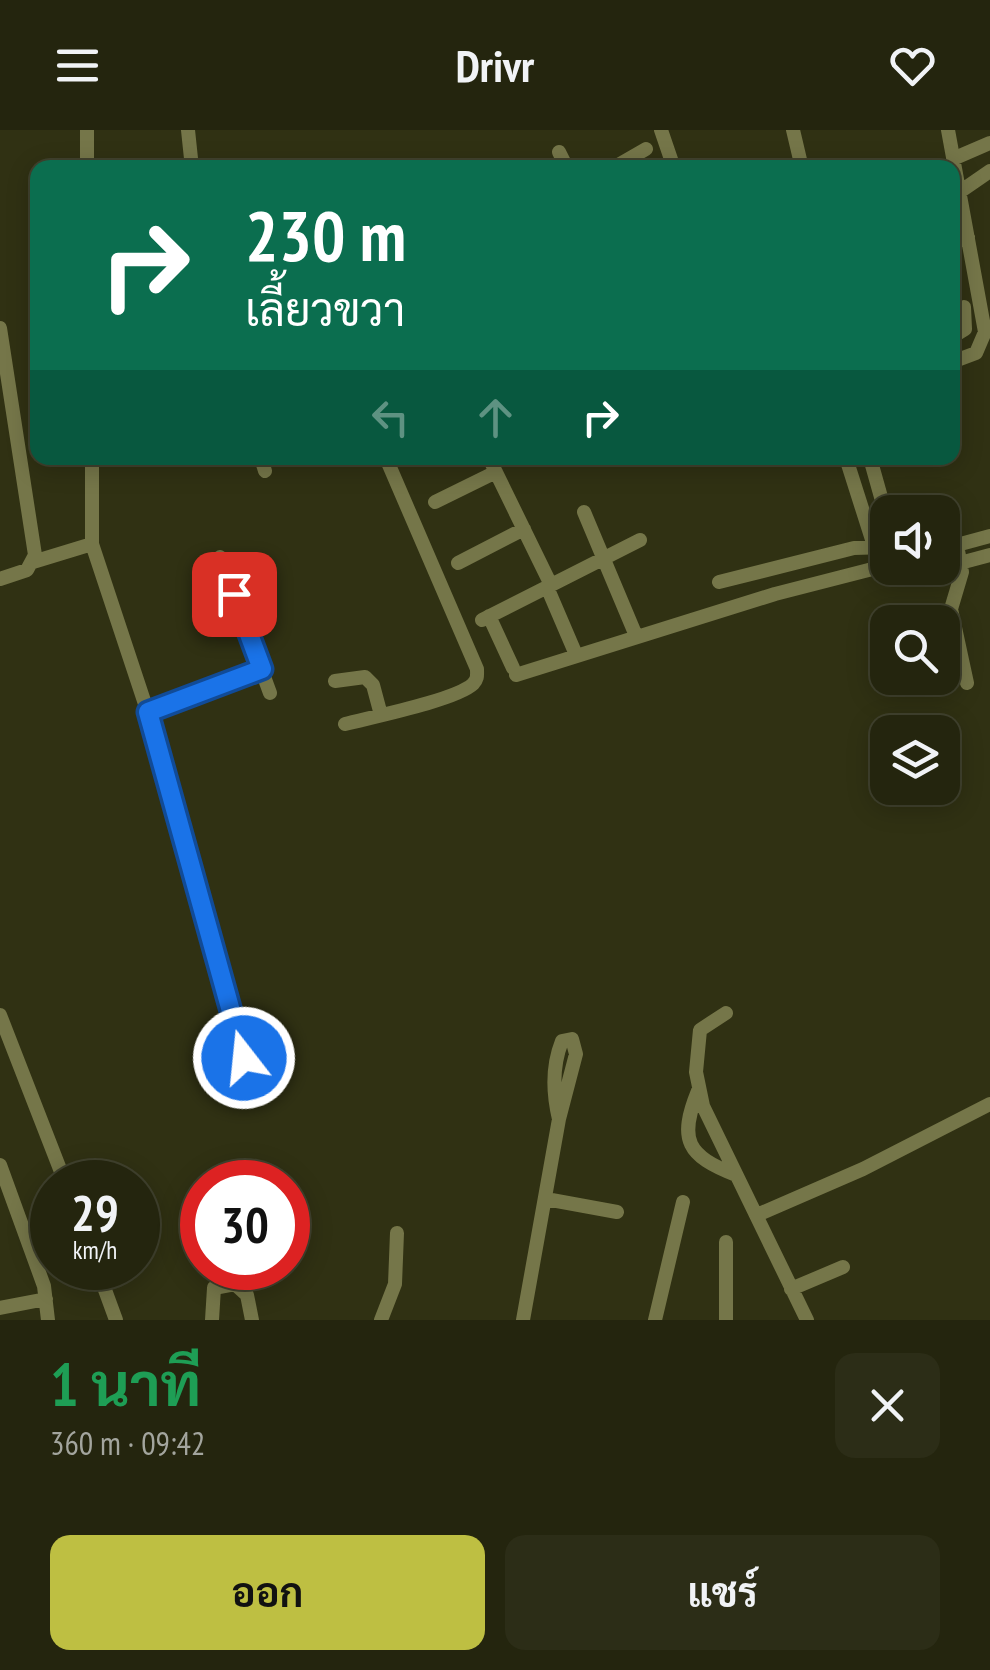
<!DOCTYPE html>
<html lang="th">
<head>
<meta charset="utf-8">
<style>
  body { margin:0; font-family:"PT Sans Narrow",Sarabun,sans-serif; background:#2c2d17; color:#f1f3f6; height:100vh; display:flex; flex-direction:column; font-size:38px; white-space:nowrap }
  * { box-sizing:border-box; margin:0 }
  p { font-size:32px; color:#a3a59e }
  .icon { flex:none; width:55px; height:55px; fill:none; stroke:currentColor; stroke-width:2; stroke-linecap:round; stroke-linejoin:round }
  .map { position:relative; height:1190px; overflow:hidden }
  .side { display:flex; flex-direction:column; background:#24250e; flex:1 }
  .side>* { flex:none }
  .top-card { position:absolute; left:30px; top:30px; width:930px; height:305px; border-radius:20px; box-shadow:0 5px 25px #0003,0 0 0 2px #41422e; background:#0b6e4f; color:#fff; overflow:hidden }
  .controls { position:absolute; left:870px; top:365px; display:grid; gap:20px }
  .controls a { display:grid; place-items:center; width:90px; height:90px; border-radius:20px; background:#24250e; box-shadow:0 5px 25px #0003,0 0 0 2px #41422e; font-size:50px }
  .speed { position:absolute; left:30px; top:1030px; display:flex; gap:20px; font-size:50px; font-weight:700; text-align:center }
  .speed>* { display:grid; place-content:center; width:130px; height:130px; border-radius:50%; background:#24250e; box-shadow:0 5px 25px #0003,0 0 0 2px #41422e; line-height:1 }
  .speed small { font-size:25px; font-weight:400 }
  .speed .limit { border:15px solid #d22; background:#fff; color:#111 }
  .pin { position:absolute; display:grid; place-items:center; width:85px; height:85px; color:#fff; margin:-42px; border-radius:20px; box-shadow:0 5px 15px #0006 }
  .me { position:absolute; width:110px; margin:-55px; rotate:344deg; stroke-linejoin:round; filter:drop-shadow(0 0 8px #0008) }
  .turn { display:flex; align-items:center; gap:35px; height:210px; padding:0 50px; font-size:45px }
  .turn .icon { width:130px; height:130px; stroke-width:2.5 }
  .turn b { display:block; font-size:70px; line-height:85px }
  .lanes { display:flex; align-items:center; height:95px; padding:0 50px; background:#0003; justify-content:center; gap:50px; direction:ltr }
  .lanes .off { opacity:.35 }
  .round { display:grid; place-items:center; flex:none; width:105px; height:105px; border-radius:20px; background:#2c2d17 }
  .head { display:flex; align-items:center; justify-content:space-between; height:170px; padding:0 50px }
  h1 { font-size:60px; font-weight:700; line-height:75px; color:#1e9e55 }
  .primary-button { display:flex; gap:20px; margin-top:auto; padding:20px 50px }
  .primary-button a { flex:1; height:115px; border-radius:20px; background:#bebf42; color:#111; font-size:40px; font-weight:700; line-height:115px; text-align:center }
  .primary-button a+a { background:#2c2d17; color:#f1f3f6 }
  header { display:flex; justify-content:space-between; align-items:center; height:130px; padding:0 50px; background:#24250e; font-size:45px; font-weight:700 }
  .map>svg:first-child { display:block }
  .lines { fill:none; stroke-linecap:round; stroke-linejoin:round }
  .minor { stroke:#757649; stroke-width:14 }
  .route-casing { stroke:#114b97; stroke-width:25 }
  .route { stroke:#1a73e8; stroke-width:18 }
</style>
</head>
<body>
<header><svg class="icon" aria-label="menu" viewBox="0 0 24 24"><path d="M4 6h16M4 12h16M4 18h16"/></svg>Drivr<svg class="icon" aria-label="heart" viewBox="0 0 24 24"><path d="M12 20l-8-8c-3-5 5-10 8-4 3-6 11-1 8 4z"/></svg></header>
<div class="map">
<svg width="990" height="1190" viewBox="0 0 990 1190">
  <rect width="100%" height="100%" fill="#303113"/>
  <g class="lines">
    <path class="minor" d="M87,0V38
      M188,0L192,38
      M661,0L674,38
      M793,0L802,38
      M948,0L985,202L976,223L952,232
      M559,22L567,38
      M955,28L990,13
      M613,38L646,19
      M961,61L990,41
      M952,112L968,107
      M0,198L35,425L27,440L0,449
      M952,207L965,199L964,177
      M92,328V414
      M261,328L265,341
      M489,328L551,455
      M846,328L874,416
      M870,328L888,392
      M435,372L496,342
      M584,382L634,501
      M957,415L962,442L951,479L967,553
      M942,419L990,406
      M220,427L270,563
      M33,432L92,414L150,589L243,928
      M458,433L524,399
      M960,433L990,425
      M719,452L854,418L888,417
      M547,457L574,520
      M489,486L513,538
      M482,490L640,410
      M516,545L775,464L888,435
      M335,551L365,547L373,555L381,585
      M148,582L262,539
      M345,594C372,587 456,570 473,554C478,549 477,545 477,539L386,328
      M726,883L700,900L696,942L703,976L807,1190
      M0,885L65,1052
      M698,961C678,1010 687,1026 736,1045
      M0,1035L44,1156L48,1190
      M546,1069L617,1082
      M757,1085L863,1039L990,974
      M97,1138L116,1190
      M791,1159L843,1137
      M0,1178L46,1169
      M212,1190L214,1158L235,1154L247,1165L252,1190
      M381,1190L395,1154L397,1103
      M523,1190L559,989L576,924L572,909L562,911C552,936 553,964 559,989
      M655,1190L683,1072
      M726,1190V1112"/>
  </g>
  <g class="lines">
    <g class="route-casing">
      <path id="route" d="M234,464L262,539L148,582L244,928"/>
    </g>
    <use href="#route" class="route"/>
  </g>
</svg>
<div class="controls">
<a><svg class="icon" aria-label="sound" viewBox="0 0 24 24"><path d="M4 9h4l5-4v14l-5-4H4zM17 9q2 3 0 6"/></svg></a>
<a><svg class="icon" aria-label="search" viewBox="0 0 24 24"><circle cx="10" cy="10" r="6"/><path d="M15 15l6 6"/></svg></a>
<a><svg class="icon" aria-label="layers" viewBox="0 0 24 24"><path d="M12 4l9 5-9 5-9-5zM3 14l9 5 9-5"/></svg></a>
</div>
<div class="speed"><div>29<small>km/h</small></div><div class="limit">30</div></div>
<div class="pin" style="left:234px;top:464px;background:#d93025"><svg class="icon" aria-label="arrive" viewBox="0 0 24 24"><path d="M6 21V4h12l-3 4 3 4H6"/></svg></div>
<svg class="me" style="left:244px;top:928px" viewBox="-20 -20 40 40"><circle r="17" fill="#1a73e8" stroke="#fff" stroke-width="3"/><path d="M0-11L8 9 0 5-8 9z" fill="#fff"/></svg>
<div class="top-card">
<div class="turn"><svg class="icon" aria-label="right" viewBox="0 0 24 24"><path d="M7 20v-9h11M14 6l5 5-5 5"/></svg><div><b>230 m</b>เลี้ยวขวา</div></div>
<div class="lanes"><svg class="icon off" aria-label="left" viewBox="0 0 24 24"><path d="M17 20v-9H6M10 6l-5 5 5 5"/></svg><svg class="icon off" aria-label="ahead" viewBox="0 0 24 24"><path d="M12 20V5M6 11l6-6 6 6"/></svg><svg class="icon" aria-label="right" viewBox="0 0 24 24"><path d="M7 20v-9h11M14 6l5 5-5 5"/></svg></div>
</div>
</div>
<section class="side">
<div class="head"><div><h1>1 นาที</h1><p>360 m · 09:42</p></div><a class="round"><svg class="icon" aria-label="close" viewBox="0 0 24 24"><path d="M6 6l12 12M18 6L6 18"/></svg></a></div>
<div class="primary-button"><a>ออก</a><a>แชร์</a></div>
</section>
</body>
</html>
